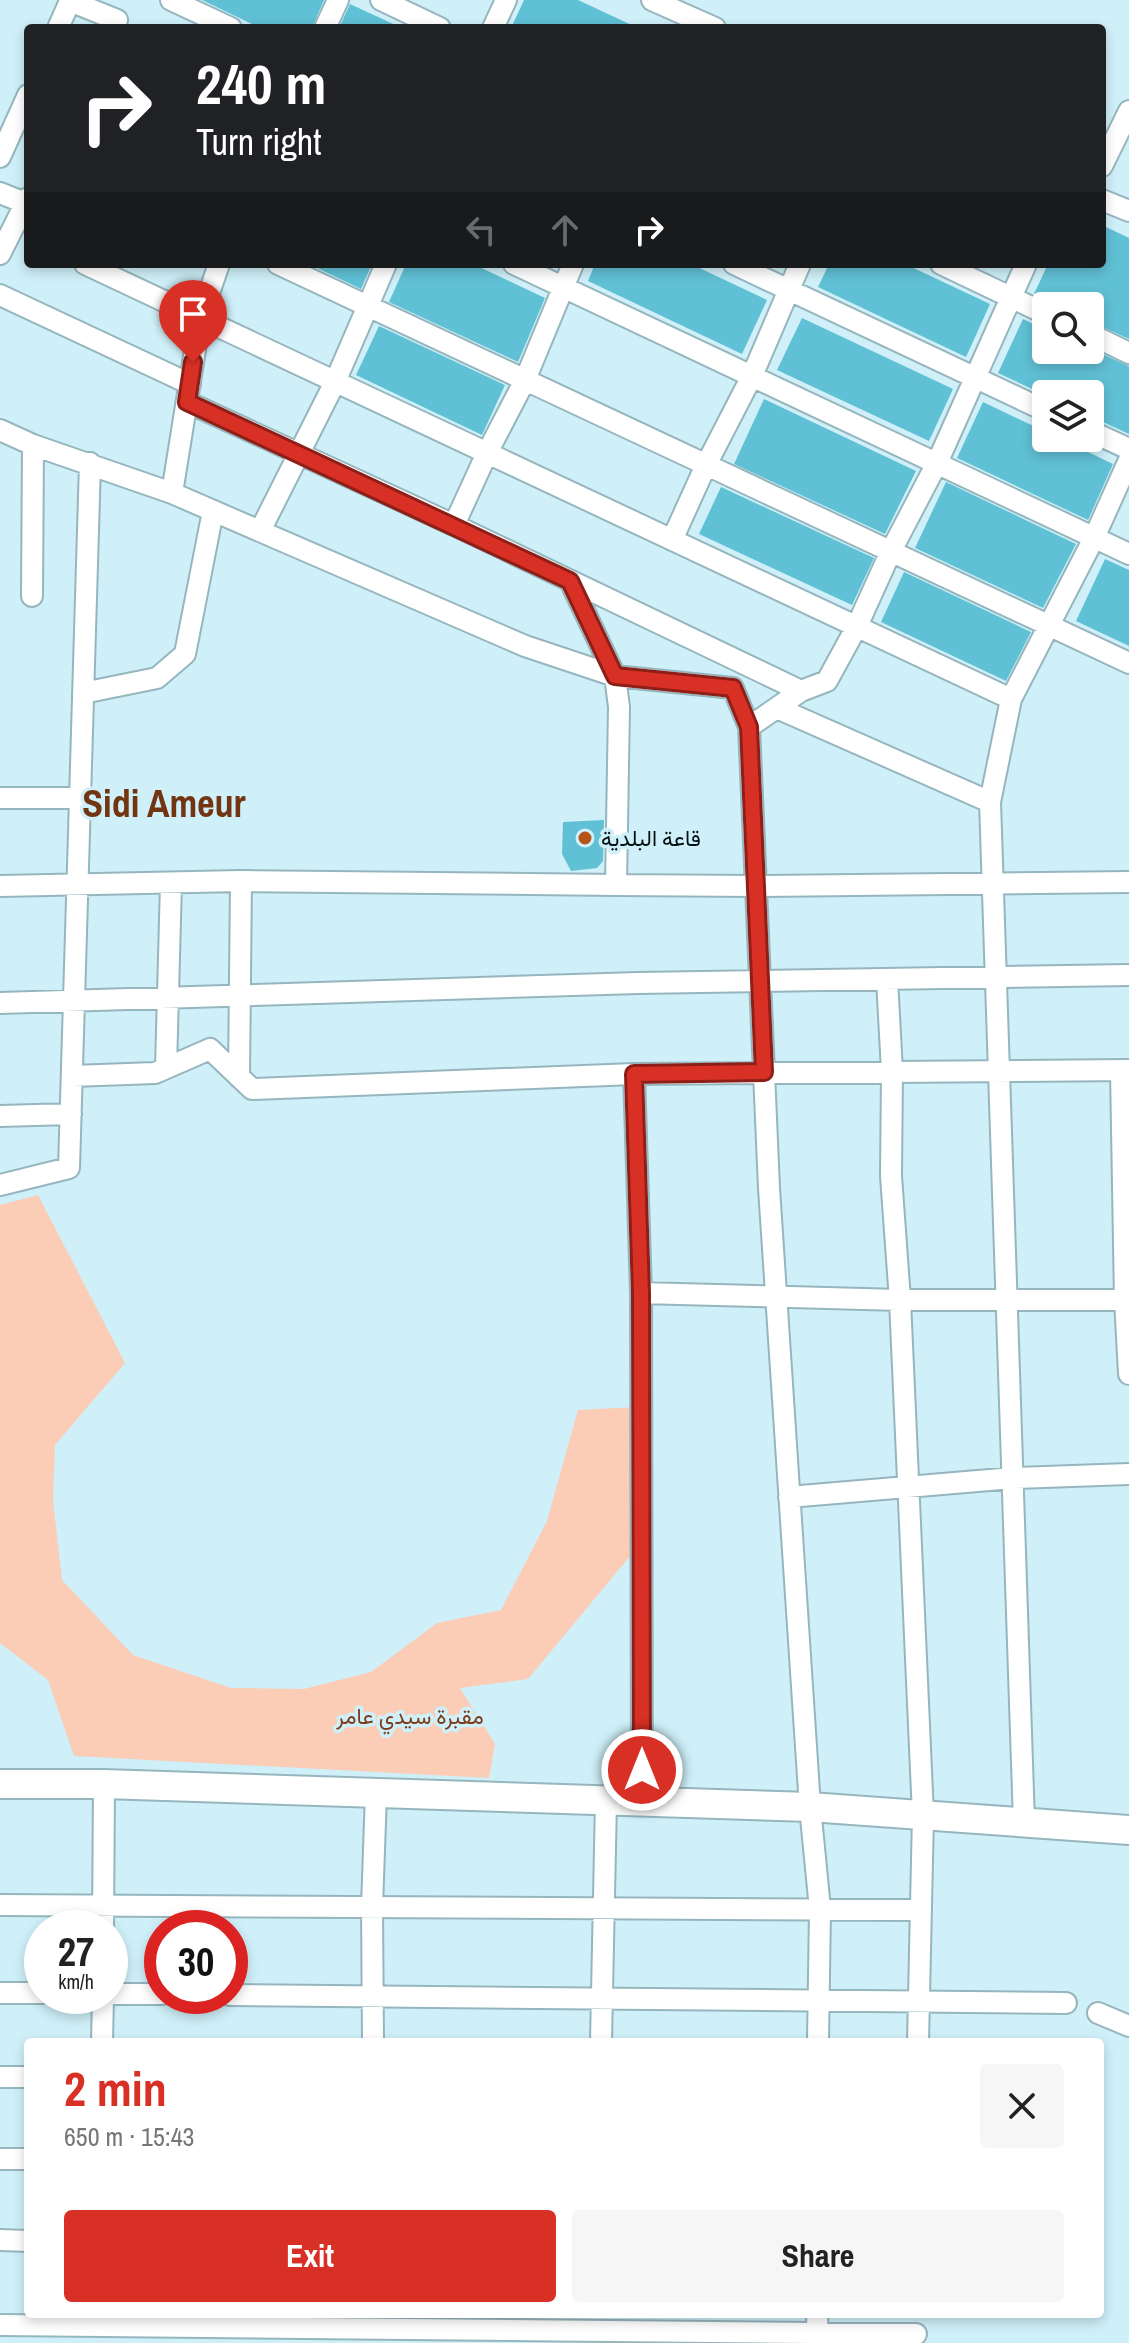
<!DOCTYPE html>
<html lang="en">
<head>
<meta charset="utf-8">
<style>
  body { margin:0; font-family:"Archivo Narrow",Vazirmatn,sans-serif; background:#f6f6f6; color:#222; height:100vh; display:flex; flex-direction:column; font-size:30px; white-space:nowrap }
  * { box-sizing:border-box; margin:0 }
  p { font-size:26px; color:#767676 }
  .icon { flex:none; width:44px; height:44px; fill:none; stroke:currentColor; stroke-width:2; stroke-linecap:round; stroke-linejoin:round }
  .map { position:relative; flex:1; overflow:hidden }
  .side { position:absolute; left:24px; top:2038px; width:1080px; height:280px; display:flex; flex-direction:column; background:#fff; border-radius:8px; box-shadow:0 4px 12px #0003 }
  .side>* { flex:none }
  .guide { position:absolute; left:24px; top:24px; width:1082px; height:244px; border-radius:8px; box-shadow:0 4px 12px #0003; background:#202124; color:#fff; overflow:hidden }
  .tools { position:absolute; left:1032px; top:292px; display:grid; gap:16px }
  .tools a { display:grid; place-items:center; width:72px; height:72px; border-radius:8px; background:#fff; box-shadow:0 4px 12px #0003; font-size:40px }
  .speed { position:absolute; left:24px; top:1910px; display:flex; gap:16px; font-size:40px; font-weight:700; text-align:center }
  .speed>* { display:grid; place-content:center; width:104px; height:104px; border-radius:50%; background:#fff; box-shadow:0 4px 12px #0003; line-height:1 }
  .speed small { font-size:20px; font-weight:400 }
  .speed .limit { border:12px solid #d22; background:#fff; color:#111 }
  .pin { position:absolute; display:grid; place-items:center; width:68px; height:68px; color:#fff; margin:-82px -34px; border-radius:50% 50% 50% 0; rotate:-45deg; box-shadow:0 0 8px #0007 }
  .pin .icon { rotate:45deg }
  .me { position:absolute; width:88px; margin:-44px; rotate:0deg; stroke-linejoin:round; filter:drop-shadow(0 0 6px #0008) }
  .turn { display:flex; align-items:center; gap:28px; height:168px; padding:0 40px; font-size:36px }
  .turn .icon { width:104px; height:104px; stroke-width:2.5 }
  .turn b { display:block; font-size:56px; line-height:68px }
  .lanes { display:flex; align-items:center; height:76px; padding:0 40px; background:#0003; justify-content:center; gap:40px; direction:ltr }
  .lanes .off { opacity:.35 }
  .round { display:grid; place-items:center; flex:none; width:84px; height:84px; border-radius:8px; background:#f6f6f6 }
  .summary { display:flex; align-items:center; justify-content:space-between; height:136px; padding:0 40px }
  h1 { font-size:48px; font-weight:700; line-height:60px; color:#d93025 }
  .primary-button { display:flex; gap:16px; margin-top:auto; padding:16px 40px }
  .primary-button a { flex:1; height:92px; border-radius:8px; background:#d93025; color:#fff; font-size:32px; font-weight:700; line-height:92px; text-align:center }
  .primary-button a+a { background:#f6f6f6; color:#222 }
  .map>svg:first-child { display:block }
  .green { fill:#fbccb6 }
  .building { fill:#60c0d5 }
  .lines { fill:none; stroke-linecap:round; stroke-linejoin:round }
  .street-casing { stroke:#96b6be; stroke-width:24 }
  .secondary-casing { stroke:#96b6be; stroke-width:32 }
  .street { stroke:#fff; stroke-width:20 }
  .secondary { stroke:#fff; stroke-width:28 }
  .route-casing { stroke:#8d1f18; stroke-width:20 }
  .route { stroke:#d93025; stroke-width:14 }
  .poi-dot { fill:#b65319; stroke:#cff0f9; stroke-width:3 }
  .labels { text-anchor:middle; stroke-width:7; stroke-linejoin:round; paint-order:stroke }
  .poi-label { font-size:22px; fill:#051013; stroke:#cff0f9; text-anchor:start }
  .park-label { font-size:22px; fill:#7c3c1a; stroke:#cff0f9 }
  .town-label { font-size:38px; font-weight:bold; fill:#733411; stroke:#cff0f9 }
</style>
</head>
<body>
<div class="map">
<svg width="1129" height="2343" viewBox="0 0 1129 2343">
  <rect width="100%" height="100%" fill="#cff0f9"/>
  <path class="green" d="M38,1195L125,1363L55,1445L53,1500L62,1580L133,1655L231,1688L304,1689L371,1672L437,1623L501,1610L547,1521L578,1410L638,1407L640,1544L528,1679L460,1688L495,1744L489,1778L74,1756L48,1680L0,1643V1205Z"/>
  <path class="building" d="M202,0H324L312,28H260Z
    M524,0H578L638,28H511Z
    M350,4L402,28H339Z
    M1102,225L1129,238V339L1090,321V306H1056L1034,294L1048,264H1102Z
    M309,264H372L361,289Z
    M406,264H473L545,298L518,362L389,302Z
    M595,264H691L767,300L742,354L588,281Z
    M829,264H905L990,304L966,357L818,287Z
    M802,318L953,389L929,441L777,370Z
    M1023,319L1046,330V350H1093L1129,366V434L1090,416V394H1043L998,373Z
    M379,326L505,385L482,435L356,375Z
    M764,399L916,471L885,534L734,464Z
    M983,402L1046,432V438H1059L1113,464L1088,520L957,458Z
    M946,482L1076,544L1043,608L915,548Z
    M721,487L874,558L852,605L699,534Z
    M1105,559L1129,570V646L1076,621Z
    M904,572L1031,632L1006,681L881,622Z
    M604,820L603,861L597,868L571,871L562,854L563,822Z"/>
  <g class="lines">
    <g class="street-casing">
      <path id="street" d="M171,0L231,28
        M381,0L440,28
        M652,0L715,28
        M58,28L70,1L117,20
        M325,28L338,0
        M493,28L506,0
        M0,157L28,95
        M1102,166L1129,111
        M0,193L25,203
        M1102,200L1129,211
        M0,254L28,198
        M85,264L1011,699L1094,538L1129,460
        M278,264L1129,663
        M514,264L1129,554
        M734,264L1046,411
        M941,264L1046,314
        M0,295L190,384
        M1090,334L1129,353
        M187,402L454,525L487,453L525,380L573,264
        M0,430L33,445L172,493L200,319L219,264
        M1090,431L1129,449
        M172,493L525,646L615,676L619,707L616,885L756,886L1129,882
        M454,525L801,691L749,727
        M260,531L335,382L386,264
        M672,540L706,465L752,376L800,264
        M570,581L615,676L733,688L749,727L769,1188L810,1807L820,1909L818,2042
        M32,596L33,445
        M801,691L827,681L857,626L891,551L937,463L1026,264
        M83,693L157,678L185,654L213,511
        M1011,699L990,802L1024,1823
        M777,708L990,802
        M0,798H80
        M0,886L241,881L616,885
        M887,979L892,1071L891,1176L900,1300L923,1815L918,2042
        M0,1003L638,983L1129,975
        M166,1068L171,883
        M1121,1070L1125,1300L1129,1374
        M72,1076L155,1073L210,1049L252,1089L634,1074
        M239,1077L241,881
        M0,1116L71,1114
        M0,1185L69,1168L90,463
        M641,1293L900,1300H1129
        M789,1497L1013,1478L1129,1474
        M642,1802L641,1293L634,1074L1129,1070
        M0,1905L919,1910
        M103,1928L104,1784
        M0,1993H42
        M110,1994H162
        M230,1995L1066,2003
        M1098,2013L1129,2026
        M102,2042L103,1996
        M373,2042L372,1907L376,1793
        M601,2042L606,1800
        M0,2077H28
        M0,2159H28
        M0,2240L28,2241
        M817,2314L818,2343
        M0,2325L916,2334"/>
    </g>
    <g class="secondary-casing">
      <path id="secondary" d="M0,1784H104L810,1807L1129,1830"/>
    </g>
    <use href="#street" class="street"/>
    <use href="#secondary" class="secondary"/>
  </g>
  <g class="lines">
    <g class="route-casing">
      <path id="route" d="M193,362L187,402L570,581L615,676L733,688L749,727L764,1072L634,1074L641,1293L642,1770"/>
    </g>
    <use href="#route" class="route"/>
  </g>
  <circle class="poi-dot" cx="585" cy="838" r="8"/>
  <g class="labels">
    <g class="poi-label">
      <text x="601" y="846">قاعة البلدية</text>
    </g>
    <g class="park-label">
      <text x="410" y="1724">مقبرة سيدي عامر</text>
    </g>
    <g class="town-label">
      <text x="164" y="817">Sidi Ameur</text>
    </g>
  </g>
</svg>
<div class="tools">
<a><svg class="icon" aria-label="search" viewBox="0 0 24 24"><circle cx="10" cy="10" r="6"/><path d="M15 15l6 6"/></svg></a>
<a><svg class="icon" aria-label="layers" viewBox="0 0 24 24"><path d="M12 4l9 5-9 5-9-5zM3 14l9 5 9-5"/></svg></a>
</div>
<div class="speed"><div>27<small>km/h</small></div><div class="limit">30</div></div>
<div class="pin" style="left:193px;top:362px;background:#d93025"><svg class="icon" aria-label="arrive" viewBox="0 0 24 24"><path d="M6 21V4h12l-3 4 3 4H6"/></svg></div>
<svg class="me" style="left:642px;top:1770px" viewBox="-20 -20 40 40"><circle r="17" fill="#d93025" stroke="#fff" stroke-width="3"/><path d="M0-11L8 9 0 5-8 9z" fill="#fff"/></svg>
<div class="guide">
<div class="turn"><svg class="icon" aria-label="right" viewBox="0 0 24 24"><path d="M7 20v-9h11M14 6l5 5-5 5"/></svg><div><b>240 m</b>Turn right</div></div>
<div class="lanes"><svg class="icon off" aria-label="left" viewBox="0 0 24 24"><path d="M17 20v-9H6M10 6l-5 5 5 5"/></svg><svg class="icon off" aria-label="ahead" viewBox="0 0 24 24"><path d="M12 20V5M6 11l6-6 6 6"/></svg><svg class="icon" aria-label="right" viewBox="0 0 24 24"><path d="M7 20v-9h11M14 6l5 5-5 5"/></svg></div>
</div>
<section class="side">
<div class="summary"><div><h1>2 min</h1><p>650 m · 15:43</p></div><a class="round"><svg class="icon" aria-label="close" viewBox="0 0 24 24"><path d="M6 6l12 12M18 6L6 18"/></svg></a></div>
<div class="primary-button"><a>Exit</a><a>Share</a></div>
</section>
</div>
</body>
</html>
